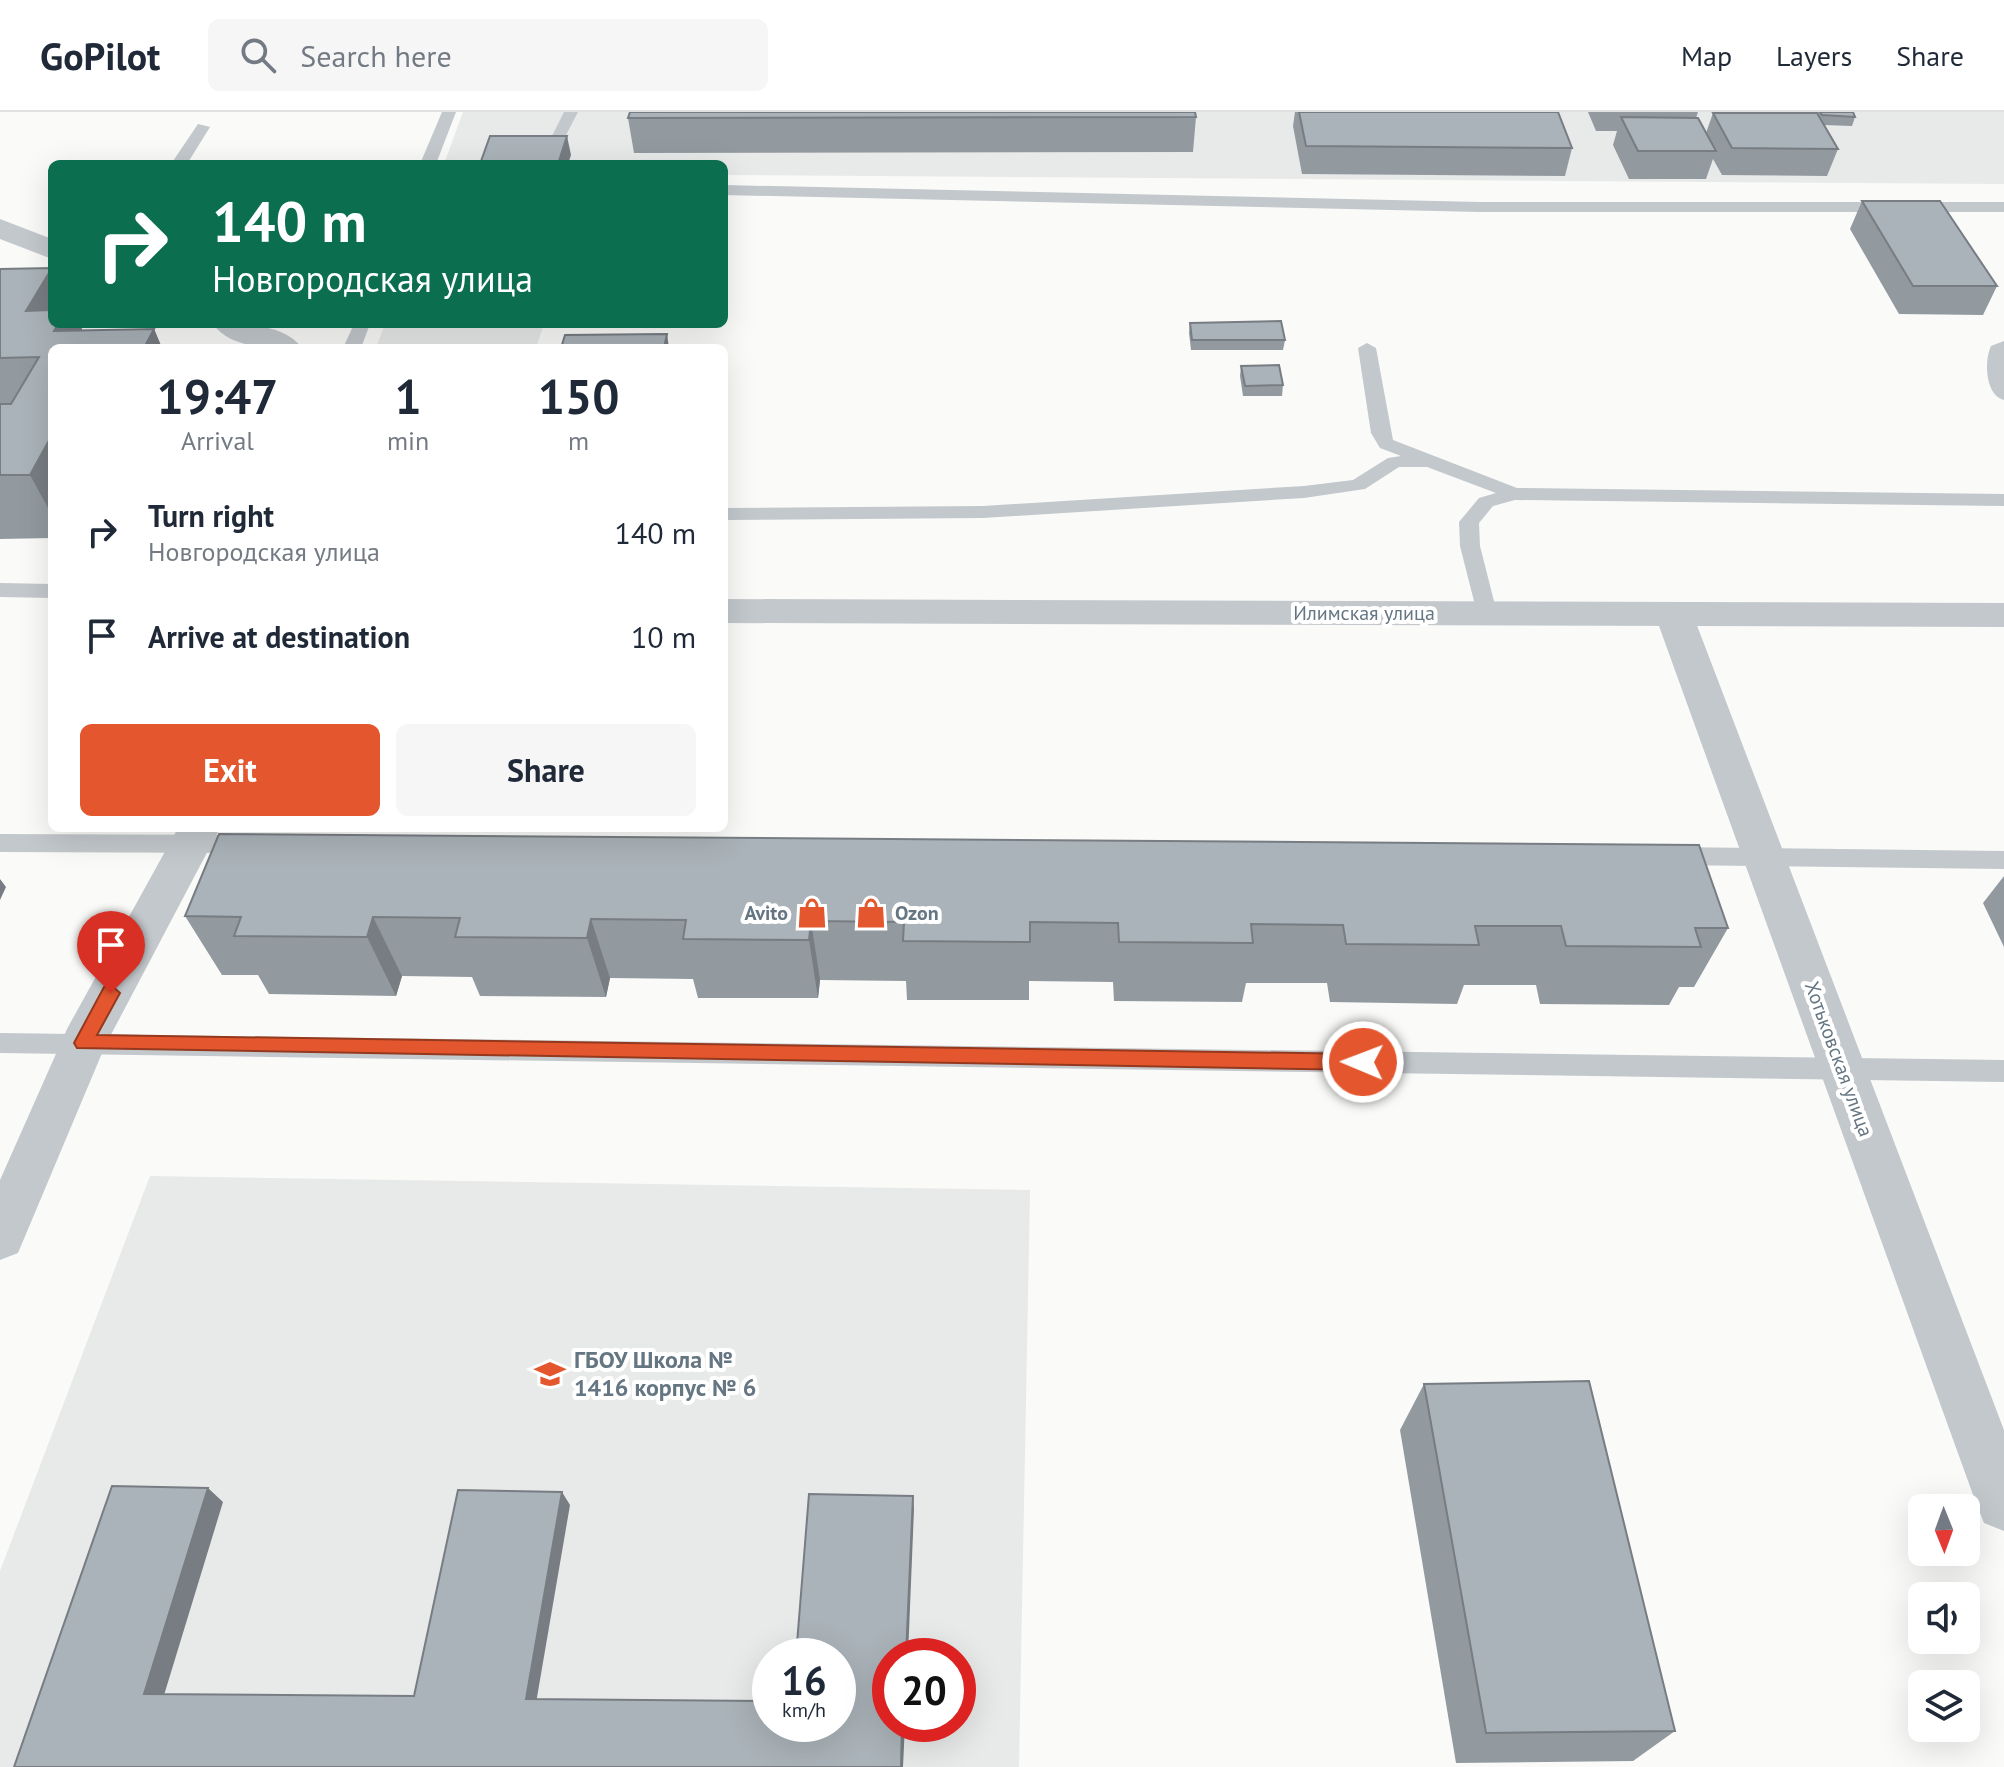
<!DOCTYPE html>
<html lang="en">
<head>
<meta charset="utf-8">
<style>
  body { margin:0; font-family:"PT Sans",sans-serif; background:#f6f6f7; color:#1f2937; height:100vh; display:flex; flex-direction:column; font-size:30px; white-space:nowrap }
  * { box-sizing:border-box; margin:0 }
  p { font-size:26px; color:#747a83 }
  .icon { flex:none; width:44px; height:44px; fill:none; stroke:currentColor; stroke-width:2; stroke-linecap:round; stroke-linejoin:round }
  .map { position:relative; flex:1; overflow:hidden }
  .panel { position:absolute; left:48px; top:232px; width:680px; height:488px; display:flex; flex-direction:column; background:#fff; border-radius:12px; box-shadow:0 8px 32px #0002 }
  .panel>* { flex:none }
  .banner { position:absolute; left:48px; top:48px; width:680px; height:168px; border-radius:12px; box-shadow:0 8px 32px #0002; background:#0b6e4f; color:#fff; overflow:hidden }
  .needle { width:52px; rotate:179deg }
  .controls { position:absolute; left:1908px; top:1382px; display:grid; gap:16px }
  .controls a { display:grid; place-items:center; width:72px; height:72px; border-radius:12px; background:#fff; box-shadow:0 8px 32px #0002; font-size:40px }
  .speed { position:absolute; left:752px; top:1526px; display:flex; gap:16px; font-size:40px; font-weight:700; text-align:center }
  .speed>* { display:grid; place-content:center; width:104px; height:104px; border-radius:50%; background:#fff; box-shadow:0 8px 32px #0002; line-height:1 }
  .speed small { font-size:20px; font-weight:400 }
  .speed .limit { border:12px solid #d22; background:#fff; color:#111 }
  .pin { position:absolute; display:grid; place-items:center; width:68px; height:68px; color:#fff; margin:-82px -34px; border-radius:50% 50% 50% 0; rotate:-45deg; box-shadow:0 0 8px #0007 }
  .pin .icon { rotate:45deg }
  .me { position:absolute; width:88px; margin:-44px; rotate:271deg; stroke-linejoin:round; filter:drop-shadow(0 0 6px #0008) }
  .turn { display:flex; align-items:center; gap:28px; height:168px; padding:0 32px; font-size:36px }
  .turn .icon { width:104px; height:104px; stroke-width:2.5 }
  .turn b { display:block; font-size:56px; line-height:68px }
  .eta { display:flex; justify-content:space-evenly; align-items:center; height:136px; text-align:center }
  .eta b { font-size:48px; font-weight:800; line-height:56px }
  .button { display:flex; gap:16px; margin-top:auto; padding:16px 32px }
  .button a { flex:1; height:92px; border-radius:12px; background:#e4572e; color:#fff; font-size:32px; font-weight:800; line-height:92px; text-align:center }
  .button a+a { background:#f6f6f7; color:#1f2937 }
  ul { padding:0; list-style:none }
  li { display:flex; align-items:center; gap:24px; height:104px; padding:0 32px }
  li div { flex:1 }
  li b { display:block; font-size:30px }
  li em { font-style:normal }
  header { display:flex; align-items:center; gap:48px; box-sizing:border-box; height:112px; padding:0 40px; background:#fff; border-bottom:2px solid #e0e1e3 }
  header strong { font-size:38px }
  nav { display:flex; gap:44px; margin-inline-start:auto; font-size:28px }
  .search { width:560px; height:72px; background:#f6f6f7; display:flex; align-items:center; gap:20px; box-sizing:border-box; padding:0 28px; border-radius:12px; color:#747a83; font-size:30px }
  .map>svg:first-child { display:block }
  .built { fill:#e8e9e9; fill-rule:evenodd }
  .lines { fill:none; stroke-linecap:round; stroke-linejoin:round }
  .service { fill:#c3c8cc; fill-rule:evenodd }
  .minor { fill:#c3c8cc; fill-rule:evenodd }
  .tertiary { fill:#c3c8cc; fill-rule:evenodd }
  .wall { fill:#929a9f }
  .shaded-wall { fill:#777d82 }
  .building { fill:#aab3b9; stroke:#777d82; stroke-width:2 }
  .route { fill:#e4572e; stroke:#94391e; stroke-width:2 }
  .labels { text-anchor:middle; stroke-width:8; stroke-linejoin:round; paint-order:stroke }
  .street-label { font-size:20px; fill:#657683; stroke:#fff }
  .poi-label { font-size:20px; font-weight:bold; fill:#657683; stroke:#fff; text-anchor:end }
  .near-poi-label { font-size:24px; font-weight:bold; fill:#657683; stroke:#fff; text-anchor:start }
</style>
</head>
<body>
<header>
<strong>GoPilot</strong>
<div class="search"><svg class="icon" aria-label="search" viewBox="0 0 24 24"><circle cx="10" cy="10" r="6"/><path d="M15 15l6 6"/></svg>Search here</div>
<nav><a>Map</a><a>Layers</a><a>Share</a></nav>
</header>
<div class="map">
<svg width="2004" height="1655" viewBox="0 0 2004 1655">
  <rect width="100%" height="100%" fill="#fafaf8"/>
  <path class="built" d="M463,0H2004V72L724,63V52H444Z
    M385,212H544L536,236H376Z
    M150,1064L1030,1078L1019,1655H0V1459ZM770,1544H838V1612H770ZM890,1544H958V1612H890Z"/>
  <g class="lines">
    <path class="service" d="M442,0H456L436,52H420Z
      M564,0H578L564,27H554L552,24Z
      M198,12L210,15L187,52H171Z
      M724,73L1480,90H2004V100H1480L724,83Z
      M354,212H370L361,236H343Z
      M2004,229V288C1985,283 1984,249 1991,234Z
      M1367,231L1376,236L1393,328L1517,376L2004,382V394L1515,388L1493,394L1479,411L1480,434L1497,501L1487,508L1477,501L1460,434L1459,410L1479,386L1496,381L1427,355H1399L1365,377L1304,386L983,406L724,408V396L983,394L1304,374L1353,368L1388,346L1401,344L1380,336L1371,321L1358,236Z
      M0,471L52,472V486L0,485Z
      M0,722L246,723L254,726L257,732L254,738L246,741L0,740Z
      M1670,735L2004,739V757L1670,753L1662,750L1658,744L1662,738Z
      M0,921L2004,948V970L0,941Z"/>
    <path class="minor" d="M1674,491L1687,494L1693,503L2004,1318V1419L1984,1411L1976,1391L1655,503L1661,494Z
      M178,716H220L105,934L18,1141L0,1148V1068L67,917Z"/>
    <path class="tertiary" d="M0,107L52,127V147L0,127Z
      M213,212C241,212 284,211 302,236C274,236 231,238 213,212Z
      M724,487L2004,491V515L724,511Z"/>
  </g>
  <path class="wall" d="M1295,0H1558L1572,36L1565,64L1302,62L1293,14Z
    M1588,0H1698L1696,6L1706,21L1713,1H1813L1812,0H1853L1855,5L1852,14L1824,13L1838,37L1827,64L1722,63L1713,47L1706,67H1629L1613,33L1617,19H1596Z
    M1196,5L1193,40L634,41L628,6Z
    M1862,89L1997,174L1983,203L1899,202L1850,117Z
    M0,157L82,217V218L154,217L162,236H52V426L0,427Z
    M1190,211L1285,228L1283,238H1191L1189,221Z
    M1241,254L1283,273L1282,284H1243L1240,264Z
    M2004,764V835L1983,791Z
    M185,804L1728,816L1694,875H1679L1669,893L1540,892L1536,873H1464L1457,892L1330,890L1327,871H1246L1242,890L1114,889L1113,870L1029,869V888H907L906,869L820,868L818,886H698L693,867L610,866L606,885L480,884L472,865L402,864L396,884L269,882L258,863H222Z
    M1424,1272L1675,1619L1633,1649L1456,1651L1400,1318Z"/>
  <path class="shaded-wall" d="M567,24L571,43L568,52H558Z
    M52,156V212H80L82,217L79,224L52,236L26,199Z
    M154,217L162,236H144Z
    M667,222L669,236H664Z
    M52,323V403L30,363Z
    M0,767L6,775L0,788Z
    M373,805L402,864L396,884L367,825Z
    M591,807L610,866L606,885L587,826Z
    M811,809L820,868L818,886L809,828Z
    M208,1376L223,1390L161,1593L144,1582Z
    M562,1380L570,1393L535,1597L526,1587Z
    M913,1384L914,1397L908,1544H906Z
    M902,1612H905L903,1655H901Z"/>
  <path class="building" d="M630,0H1195L1196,5L628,6Z
    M1299,0H1558L1572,36L1306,34Z
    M1820,0H1853L1855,5L1822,3Z
    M1713,1H1817L1838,37L1732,36Z
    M1621,5L1698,6L1716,39H1638Z
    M490,24H567L558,52H480Z
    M1862,89H1940L1997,174H1913Z
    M52,156L26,199L52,198V212H58L54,219L154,217L144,236H52V323L30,363H0V292H11L39,245L0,246V157Z
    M1281,209L1285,228H1192L1190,211Z
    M667,222L664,236H561L565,223Z
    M1279,253L1283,273L1245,274L1241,254Z
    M219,722L1699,733L1728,816H1695L1701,835L1566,834L1561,814H1475L1479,833L1346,832L1343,813L1251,812L1253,831L1119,830L1118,811L1030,810V830L903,829L904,810L811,809L809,828L683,827L686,808L591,807L587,826L455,825L460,806L373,805L367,825L234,824L241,805L185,804Z
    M1589,1269L1675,1619L1486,1621L1424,1272Z
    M112,1374L208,1376L144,1582L414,1584L458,1378L562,1380L526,1587L770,1589V1612H838V1544H796L809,1382L913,1384L906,1544H890V1612H902L901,1655H14Z"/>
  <path class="route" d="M111,873L120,881L97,923L1363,942L1372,950L1363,958L77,936L74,931L104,875Z"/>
  <defs>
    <g id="shop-bare" transform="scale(2.4)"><path d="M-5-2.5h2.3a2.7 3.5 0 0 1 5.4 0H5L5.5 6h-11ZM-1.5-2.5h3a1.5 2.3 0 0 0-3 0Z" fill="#e4572e" stroke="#fff" stroke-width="2.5" paint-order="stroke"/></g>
    <g id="school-bare" transform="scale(2.4)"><path d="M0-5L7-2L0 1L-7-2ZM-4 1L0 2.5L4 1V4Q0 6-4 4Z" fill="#e4572e" stroke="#fff" stroke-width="2.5" paint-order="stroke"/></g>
  </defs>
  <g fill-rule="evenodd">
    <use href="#shop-bare" x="812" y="801"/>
    <use href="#shop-bare" x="871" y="801"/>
    <use href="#school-bare" x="550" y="1262"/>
  </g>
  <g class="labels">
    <g class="street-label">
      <text x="1364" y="508">Илимская улица</text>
      <text transform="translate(1839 947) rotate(70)" y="7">Хотьковская улица</text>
    </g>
    <g class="poi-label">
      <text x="788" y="808">Avito</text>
      <text x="895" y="808" text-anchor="start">Ozon</text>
    </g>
    <g class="near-poi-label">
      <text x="574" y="1256">ГБОУ Школа №<tspan x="574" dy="28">1416 корпус № 6</tspan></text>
    </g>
  </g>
</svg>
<div class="controls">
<a><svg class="needle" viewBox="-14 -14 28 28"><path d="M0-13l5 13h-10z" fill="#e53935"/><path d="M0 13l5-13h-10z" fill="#747a83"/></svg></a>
<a><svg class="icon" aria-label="sound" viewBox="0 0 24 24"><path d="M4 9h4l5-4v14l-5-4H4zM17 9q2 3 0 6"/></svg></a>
<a><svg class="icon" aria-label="layers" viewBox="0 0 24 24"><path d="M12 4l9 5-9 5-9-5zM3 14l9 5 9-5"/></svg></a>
</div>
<div class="speed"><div>16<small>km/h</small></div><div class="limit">20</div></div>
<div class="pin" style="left:111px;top:881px;background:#d93025"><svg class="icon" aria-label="arrive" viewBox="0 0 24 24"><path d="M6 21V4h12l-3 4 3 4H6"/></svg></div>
<svg class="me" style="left:1363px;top:950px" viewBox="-20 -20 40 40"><circle r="17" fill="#e4572e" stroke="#fff" stroke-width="3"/><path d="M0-11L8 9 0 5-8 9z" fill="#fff"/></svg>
<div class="banner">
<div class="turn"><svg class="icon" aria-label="right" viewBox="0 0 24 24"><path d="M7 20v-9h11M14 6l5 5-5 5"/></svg><div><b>140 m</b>Новгородская улица</div></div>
</div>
<section class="panel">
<div class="eta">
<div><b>19:47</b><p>Arrival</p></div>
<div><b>1</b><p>min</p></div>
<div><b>150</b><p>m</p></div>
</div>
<ul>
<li><svg class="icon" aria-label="right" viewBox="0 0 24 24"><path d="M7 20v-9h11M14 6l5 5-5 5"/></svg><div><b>Turn right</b><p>Новгородская улица</p></div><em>140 m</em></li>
<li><svg class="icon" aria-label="arrive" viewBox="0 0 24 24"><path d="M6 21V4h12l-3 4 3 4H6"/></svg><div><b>Arrive at destination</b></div><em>10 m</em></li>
</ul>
<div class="button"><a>Exit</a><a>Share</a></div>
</section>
</div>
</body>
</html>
